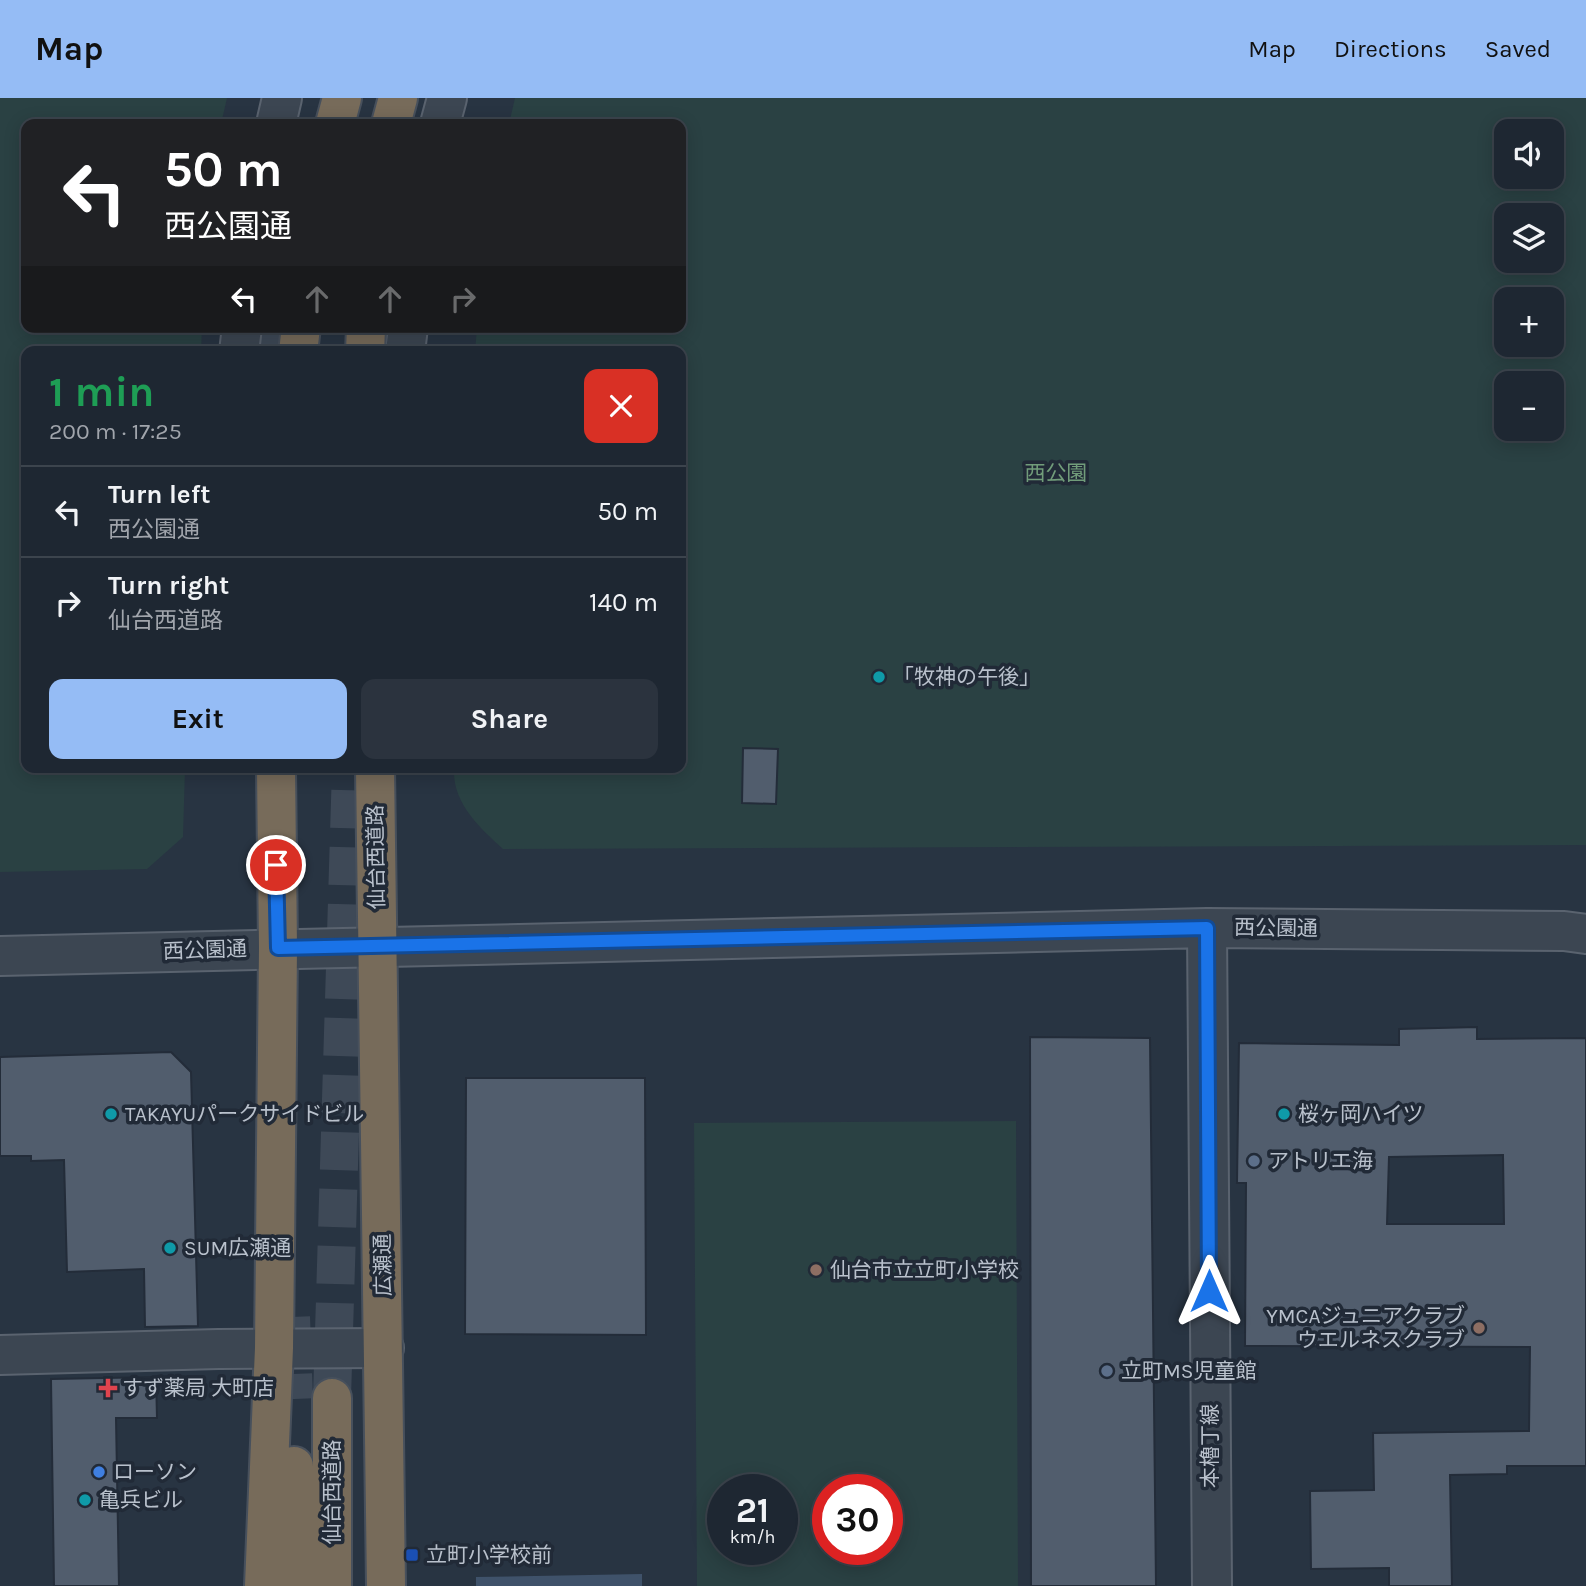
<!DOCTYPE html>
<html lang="en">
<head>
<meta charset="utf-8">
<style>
  body { margin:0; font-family:Karla,"Noto Sans JP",sans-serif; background:#2b333e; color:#f1f3f6; height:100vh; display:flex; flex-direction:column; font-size:26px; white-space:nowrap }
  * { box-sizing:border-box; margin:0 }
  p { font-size:23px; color:#a1a5ac }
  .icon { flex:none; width:38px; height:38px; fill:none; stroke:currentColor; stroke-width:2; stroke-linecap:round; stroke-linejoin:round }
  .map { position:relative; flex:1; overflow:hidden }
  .side { position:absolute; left:21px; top:248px; width:665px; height:427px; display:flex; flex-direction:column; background:#1e2732; border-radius:14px; box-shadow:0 4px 18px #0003,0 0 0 2px #3c444d }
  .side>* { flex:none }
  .hud { position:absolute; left:21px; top:21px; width:665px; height:214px; border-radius:14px; box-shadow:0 4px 18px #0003,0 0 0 2px #3c444d; background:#202124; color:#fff; overflow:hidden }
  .controls { position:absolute; left:1494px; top:21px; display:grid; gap:14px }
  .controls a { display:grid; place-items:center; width:70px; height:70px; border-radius:14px; background:#1e2732; box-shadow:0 4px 18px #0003,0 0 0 2px #3c444d; font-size:35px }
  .speed { position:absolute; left:707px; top:1376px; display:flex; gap:14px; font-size:35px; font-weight:700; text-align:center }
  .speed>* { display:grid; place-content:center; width:91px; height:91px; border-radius:50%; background:#1e2732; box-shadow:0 4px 18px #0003,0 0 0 2px #3c444d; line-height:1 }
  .speed small { font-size:18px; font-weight:400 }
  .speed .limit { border:10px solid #d22; background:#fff; color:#111 }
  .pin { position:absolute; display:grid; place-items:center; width:60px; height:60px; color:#fff; margin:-30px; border:4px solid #fff; border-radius:50%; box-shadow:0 2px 7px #0007 }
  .me { position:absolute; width:77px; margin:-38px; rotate:0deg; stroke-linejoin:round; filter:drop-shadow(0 0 5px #0008) }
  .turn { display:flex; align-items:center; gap:24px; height:147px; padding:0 28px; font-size:32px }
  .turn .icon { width:91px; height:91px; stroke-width:2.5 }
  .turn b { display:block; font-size:49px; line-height:60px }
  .lanes { display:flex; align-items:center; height:66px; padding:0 28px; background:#0003; justify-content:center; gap:35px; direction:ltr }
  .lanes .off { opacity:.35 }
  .round { display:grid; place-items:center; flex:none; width:74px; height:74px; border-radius:14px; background:#2b333e }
  .overview { display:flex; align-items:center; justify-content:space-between; height:119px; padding:0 28px }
  h1 { font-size:42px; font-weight:700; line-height:52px; color:#1e9e55 }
  .cta { display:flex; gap:14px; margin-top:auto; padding:14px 28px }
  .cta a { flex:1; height:80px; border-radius:14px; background:#95bcf5; color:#111; font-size:28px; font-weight:700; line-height:80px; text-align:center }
  .cta a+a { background:#2b333e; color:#f1f3f6 }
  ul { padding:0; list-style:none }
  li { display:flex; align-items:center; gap:21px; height:91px; padding:0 28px; border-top:2px solid #3c444d }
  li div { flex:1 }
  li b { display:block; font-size:26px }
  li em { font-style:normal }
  header { display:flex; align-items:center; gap:42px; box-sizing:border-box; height:98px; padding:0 35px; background:#95bcf5; color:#111 }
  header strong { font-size:33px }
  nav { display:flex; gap:38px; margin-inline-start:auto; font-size:24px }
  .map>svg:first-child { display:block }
  .green { fill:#2a4143; fill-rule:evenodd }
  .water { fill:#3f526a }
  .building { fill:#515d6d; stroke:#232c39; stroke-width:2; fill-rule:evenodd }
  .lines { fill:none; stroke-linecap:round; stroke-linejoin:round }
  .highway-tunnel { stroke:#3e4957; stroke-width:38; stroke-dasharray:38 19; stroke-linecap:butt }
  .minor-casing { stroke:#5a636f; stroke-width:42 }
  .highway-casing { stroke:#47505c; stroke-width:42 }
  .minor { stroke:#3c4652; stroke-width:38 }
  .highway { stroke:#776b5a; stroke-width:38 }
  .route-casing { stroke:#114b97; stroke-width:18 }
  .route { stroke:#1a73e8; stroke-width:12 }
  .culture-dot { fill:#0f9aa8; stroke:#212a37; stroke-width:2.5 }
  .service-dot { fill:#5c6f8a; stroke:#212a37; stroke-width:2.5 }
  .education-dot { fill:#8d6e63; stroke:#212a37; stroke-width:2.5 }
  .health-dot { fill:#e0444e; stroke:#212a37; stroke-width:2.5 }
  .shop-dot { fill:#3f7fe0; stroke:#212a37; stroke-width:2.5 }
  .transit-dot { fill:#1a4fb4; stroke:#212a37; stroke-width:2.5 }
  .labels { text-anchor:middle; stroke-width:7; stroke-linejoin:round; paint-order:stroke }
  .park-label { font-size:21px; fill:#719c7a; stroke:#212a37 }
  .poi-label { font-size:21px; fill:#b9c1cc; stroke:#212a37; text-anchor:start }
  .street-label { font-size:21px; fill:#b9c1cc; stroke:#212a37 }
</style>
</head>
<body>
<header>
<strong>Map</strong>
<nav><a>Map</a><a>Directions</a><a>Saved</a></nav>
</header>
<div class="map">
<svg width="1586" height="1488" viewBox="0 0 1586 1488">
  <rect width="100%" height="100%" fill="#283442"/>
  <path class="green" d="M0,0H227L221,26H26V229H202L201,254H26V670H185L183,739L147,771L0,774Z
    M515,0H1586V747L503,751C480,730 452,705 454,670H681V254H475L477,229H681V26H509ZM1507,33H1552V79H1507ZM1507,117H1552V163H1507ZM1507,201H1552V247H1507ZM1507,285H1552V331H1507Z
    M1016,1023L1018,1488H697L694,1025ZM723,1391H782V1451H723ZM828,1391H887V1451H828Z"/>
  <path class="water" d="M642,1476V1488H476V1479Z"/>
  <path class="building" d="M743,650L778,651L776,706L742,705Z
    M1477,929V941L1586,940V1368H1507V1376L1450,1377L1452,1488H1389V1470L1311,1471L1310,1393L1374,1392L1373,1335L1529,1333L1530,1249L1245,1248L1246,1085H1237L1239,945L1399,947V931ZM1503,1057L1504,1126H1387L1389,1059Z
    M1030,939L1150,940L1156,1488H1031Z
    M171,954L191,974L198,1228L145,1229L144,1171L67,1174L64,1062L31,1063V1058H0V959Z
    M466,980H645L646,1237L465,1236Z
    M156,1279L157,1320H116L119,1488H54L51,1281Z"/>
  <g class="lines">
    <path class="highway-tunnel" d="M262,254L264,229
      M291,1219L294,1301
      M332,1300L351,670"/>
    <g class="minor-casing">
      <path id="minor" d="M276,26L282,0
        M440,26L447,0
        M239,254L242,229
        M405,254L408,229
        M1207,830L1212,1488
        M0,858L1207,830L1564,833L1586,836
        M0,1257L218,1251L384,1250"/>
    </g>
    <g class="highway-casing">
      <path id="highway" d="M335,26L342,0
        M391,26L398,0
        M298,254L301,229
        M365,254L366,229
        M375,670L386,1488
        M332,1300V1488
        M294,1368V1488
        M264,1488L274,1250L278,850L276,670"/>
    </g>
    <use href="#minor" class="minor"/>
    <use href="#highway" class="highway"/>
  </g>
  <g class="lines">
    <g class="route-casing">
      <path id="route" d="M276,767L278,850L1207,830L1209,1193"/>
    </g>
    <use href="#route" class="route"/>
  </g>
  <g class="culture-dot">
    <circle cx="879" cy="579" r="7"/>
    <circle cx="111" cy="1016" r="7"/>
    <circle cx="1284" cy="1016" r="7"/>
    <circle cx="170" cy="1150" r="7"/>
    <circle cx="85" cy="1402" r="7"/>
  </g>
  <g class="service-dot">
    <circle cx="1254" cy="1063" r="7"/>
    <circle cx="1107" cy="1273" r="7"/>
  </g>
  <g class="education-dot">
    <circle cx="816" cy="1172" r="7"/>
    <circle cx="1479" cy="1230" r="7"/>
  </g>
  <path class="health-dot" d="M104.5 1279.5h7v7h7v7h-7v7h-7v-7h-7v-7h7z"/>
  <circle class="shop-dot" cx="99" cy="1374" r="7"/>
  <rect class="transit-dot" x="405" y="1450" width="14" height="14" rx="3.5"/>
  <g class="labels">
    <g class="park-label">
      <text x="1056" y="382">西公園</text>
    </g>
    <g class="poi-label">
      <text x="893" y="586">「牧神の午後」</text>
      <text x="125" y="1023">TAKAYUパークサイドビル</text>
      <text x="1298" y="1023">桜ヶ岡ハイツ</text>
      <text x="1268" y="1070">アトリエ海</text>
      <text x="184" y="1157">SUM広瀬通</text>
      <text x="830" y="1179">仙台市立立町小学校</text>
      <text x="1465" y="1225" text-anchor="end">YMCAジュニアクラブ<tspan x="1465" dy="24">ウエルネスクラブ</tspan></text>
      <text x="1121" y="1280">立町MS児童館</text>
      <text x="122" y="1297">すず薬局 大町店</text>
      <text x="113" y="1381">ローソン</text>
      <text x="99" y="1409">亀兵ビル</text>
      <text x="426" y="1464">立町小学校前</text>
    </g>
    <g class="street-label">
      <text transform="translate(376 759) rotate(-91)" y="7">仙台西道路</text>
      <text transform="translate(1276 830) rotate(1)" y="7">西公園通</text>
      <text transform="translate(205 852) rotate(-2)" y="7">西公園通</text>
      <text transform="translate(383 1167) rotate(-91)" y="7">広瀬通</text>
      <text transform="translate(1210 1348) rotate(-90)" y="7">本櫓丁線</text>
      <text transform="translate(332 1394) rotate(-90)" y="7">仙台西道路</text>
    </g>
  </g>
</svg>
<div class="controls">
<a><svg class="icon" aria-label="sound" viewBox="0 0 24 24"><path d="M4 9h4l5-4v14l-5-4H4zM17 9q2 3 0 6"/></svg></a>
<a><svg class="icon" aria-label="layers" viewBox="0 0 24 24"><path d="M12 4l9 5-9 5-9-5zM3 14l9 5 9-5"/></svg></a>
<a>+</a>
<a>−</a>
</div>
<div class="speed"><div>21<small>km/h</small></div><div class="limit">30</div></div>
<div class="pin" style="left:276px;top:767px;background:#d93025"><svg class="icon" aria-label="arrive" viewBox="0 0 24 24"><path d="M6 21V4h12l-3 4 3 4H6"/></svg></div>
<svg class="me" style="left:1209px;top:1193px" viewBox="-20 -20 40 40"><path d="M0-17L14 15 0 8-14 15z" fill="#1a73e8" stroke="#fff" stroke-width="4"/></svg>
<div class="hud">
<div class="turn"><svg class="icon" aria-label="left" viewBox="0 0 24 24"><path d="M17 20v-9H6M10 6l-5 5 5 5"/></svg><div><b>50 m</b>西公園通</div></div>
<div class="lanes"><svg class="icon" aria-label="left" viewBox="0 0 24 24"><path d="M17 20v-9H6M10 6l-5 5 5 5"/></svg><svg class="icon off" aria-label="ahead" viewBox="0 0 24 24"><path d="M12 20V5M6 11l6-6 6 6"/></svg><svg class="icon off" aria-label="ahead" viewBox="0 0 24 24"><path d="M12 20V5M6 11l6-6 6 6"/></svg><svg class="icon off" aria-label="right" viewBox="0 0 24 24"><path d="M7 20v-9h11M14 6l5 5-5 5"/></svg></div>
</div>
<section class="side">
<div class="overview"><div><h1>1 min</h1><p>200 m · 17:25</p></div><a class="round" style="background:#d93025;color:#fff"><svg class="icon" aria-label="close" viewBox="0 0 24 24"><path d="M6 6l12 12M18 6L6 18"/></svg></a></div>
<ul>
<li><svg class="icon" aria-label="left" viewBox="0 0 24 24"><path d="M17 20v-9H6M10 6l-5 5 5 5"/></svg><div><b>Turn left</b><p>西公園通</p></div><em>50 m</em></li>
<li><svg class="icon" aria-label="right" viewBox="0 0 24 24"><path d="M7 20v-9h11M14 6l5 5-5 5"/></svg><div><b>Turn right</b><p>仙台西道路</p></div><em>140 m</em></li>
</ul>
<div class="cta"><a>Exit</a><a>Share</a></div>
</section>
</div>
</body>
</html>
